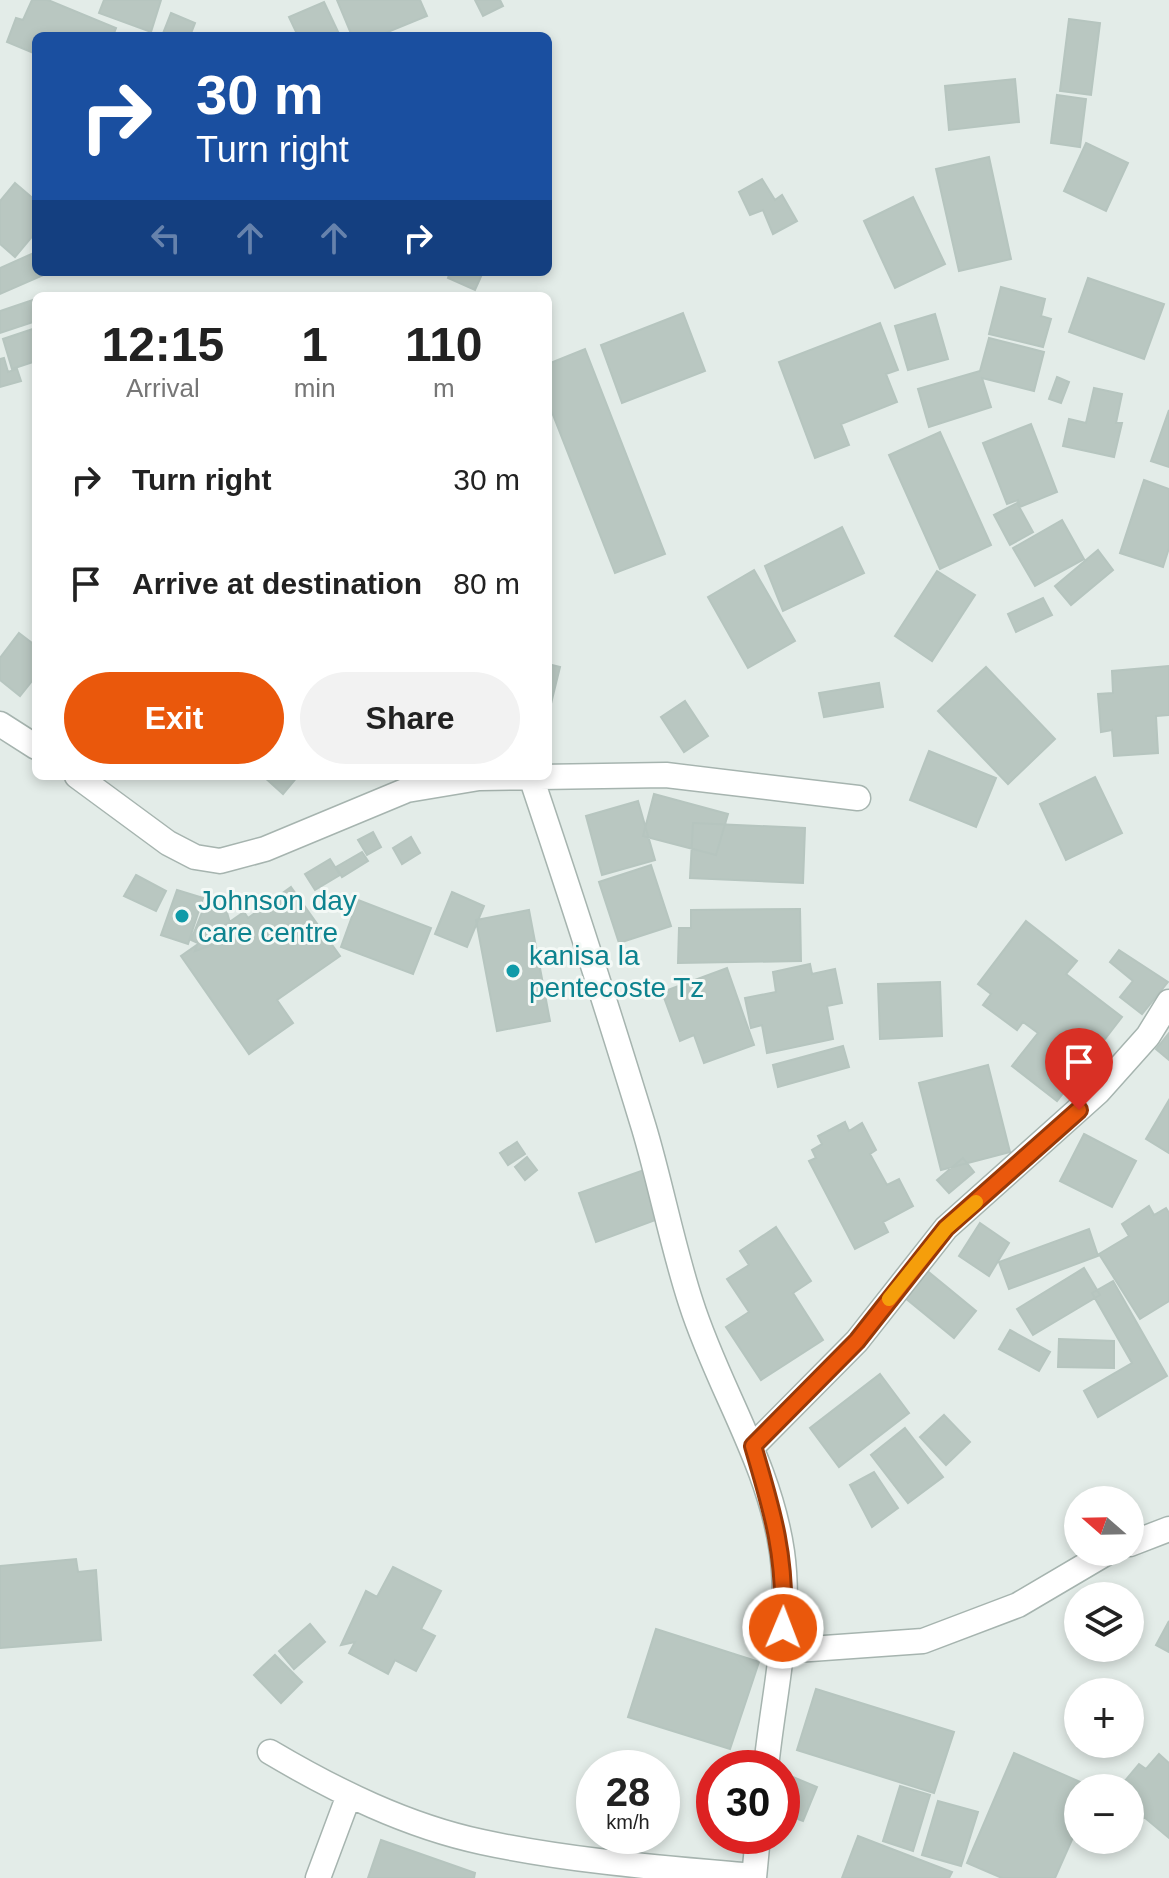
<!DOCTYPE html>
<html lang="en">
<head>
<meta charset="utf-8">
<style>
  body { margin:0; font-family:Arial,sans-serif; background:#f2f2f2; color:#222; height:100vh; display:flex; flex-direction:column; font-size:30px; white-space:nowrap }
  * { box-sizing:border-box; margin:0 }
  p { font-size:26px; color:#767676 }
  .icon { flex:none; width:44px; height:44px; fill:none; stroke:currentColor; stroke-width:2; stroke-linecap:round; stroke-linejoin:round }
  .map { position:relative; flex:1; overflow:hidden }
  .sheet { position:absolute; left:32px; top:292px; width:520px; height:488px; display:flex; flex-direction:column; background:#fff; border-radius:12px; box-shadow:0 4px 12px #0003 }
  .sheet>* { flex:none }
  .banner { position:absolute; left:32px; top:32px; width:520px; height:244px; border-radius:12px; box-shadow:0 4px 12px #0003; background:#1a4fa0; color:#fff; overflow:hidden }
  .needle { width:52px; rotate:290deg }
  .controls { position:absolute; left:1064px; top:1486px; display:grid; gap:16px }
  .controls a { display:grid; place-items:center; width:80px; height:80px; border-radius:50%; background:#fff; box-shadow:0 4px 12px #0003; font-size:40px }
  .speed { position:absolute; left:576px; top:1750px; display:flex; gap:16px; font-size:40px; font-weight:700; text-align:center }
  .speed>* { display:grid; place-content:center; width:104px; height:104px; border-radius:50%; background:#fff; box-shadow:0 4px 12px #0003; line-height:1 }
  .speed small { font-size:20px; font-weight:400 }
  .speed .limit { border:12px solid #d22; background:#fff; color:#111 }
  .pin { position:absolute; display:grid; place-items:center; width:68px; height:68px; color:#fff; margin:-82px -34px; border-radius:50% 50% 50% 0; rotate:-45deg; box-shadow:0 0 8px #0007 }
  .pin .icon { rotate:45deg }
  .me { position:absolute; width:88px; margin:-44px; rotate:1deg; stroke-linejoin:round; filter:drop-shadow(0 0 6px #0008) }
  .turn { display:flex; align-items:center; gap:28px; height:168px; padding:0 32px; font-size:36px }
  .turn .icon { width:104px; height:104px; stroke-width:2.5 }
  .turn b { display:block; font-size:56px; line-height:68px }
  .lanes { display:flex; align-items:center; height:76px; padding:0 32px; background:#0003; justify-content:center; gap:40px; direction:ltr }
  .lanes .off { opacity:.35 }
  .eta { display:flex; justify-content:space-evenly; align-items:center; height:136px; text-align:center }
  .eta b { font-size:48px; font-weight:700; line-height:56px }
  .button { display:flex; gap:16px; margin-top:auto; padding:16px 32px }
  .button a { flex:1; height:92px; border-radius:48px; background:#ea580c; color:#fff; font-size:32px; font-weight:700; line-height:92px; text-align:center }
  .button a+a { background:#f2f2f2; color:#222 }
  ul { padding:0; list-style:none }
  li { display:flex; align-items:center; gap:24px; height:104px; padding:0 32px }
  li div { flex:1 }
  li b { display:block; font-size:30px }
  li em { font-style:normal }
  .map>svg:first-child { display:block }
  .building { fill:#b9c7c1; stroke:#b6c5bf; stroke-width:2 }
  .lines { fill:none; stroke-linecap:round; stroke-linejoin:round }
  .minor-casing { stroke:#a6b4af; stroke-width:27 }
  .minor { stroke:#fff; stroke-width:24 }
  .route-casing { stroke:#983908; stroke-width:20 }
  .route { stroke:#ea580c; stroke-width:14 }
  .slow { stroke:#f59e0b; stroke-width:14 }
  .culture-dot { fill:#0f9aa8; stroke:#f4f9f6; stroke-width:3 }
  .labels { text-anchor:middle; stroke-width:6; stroke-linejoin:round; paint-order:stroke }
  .culture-label { font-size:28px; fill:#0d838f; stroke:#f4f9f6; text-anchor:start }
</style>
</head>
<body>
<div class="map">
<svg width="1169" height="1878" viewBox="0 0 1169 1878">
  <rect width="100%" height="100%" fill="#e3ece8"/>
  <path class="building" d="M32,0H48L116,28L113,36H36V54L7,42L16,18L23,20Z
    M104,0H161L151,32L99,13Z
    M337,0H420L427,16L378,36H352Z
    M475,0H500L503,6L483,16Z
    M324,2L340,36H298L289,17Z
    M171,13L195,23L190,36H162Z
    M1069,19L1100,23L1091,95L1060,91Z
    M1015,79L1019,122L949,130L945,86Z
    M1057,95L1086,99L1080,147L1051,143Z
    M1086,143L1128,163L1106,211L1064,191Z
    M989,157L1011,259L959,271L936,169Z
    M762,179L775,200L782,195L797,221L773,234L763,210L750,215L739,192Z
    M15,183L36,201V232L15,257L0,244V201Z
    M913,197L945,264L895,288L864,221Z
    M36,252V272H50L0,294V268Z
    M450,272H483L475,290L448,278Z
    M1088,278L1164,304L1144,359L1069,332Z
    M1001,287L1045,299L1041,316L1051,319L1043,347L989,334Z
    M36,299V321L0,333V311Z
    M683,313L705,371L622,403L601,345Z
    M935,314L948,359L908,370L895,326Z
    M880,323L898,370L886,374L897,402L841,424L849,445L815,458L779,362Z
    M36,328V361L12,369L3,339Z
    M989,338L1044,352L1034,391L982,378L991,407L929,427L918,389L980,371Z
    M585,349L665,554L615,573L548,402V364Z
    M4,358L8,372L17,369L21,381L0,387V359Z
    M1057,377L1069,382L1061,403L1049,399Z
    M1094,388L1122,394L1116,423H1122L1114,457L1063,446L1069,419L1086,423Z
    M1169,410V467L1151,461Z
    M1031,424L1057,492L1020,507L1018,500L1007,504L983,443Z
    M940,432L991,545L940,569L889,455Z
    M1144,480L1169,489V548L1163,567L1120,553Z
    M1017,503L1033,532L1010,545L994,515Z
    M1062,520L1084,559L1035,586L1013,548Z
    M842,527L864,573L783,611L765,566Z
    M1098,550L1113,570L1071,605L1055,586Z
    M754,570L795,641L748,668L708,597Z
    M937,571L975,595L932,661L895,636Z
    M1043,598L1052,615L1016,632L1008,614Z
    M19,633L36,646V676L20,696L0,680V658Z
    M548,664L560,667L548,716Z
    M1169,666V715L1156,716L1158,753L1114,756L1112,730L1101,732L1098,694L1113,693L1112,671Z
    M986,667L1055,739L1008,784L938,711Z
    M879,683L883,707L824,717L819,693Z
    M685,701L708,736L684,752L661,717Z
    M929,751L996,778L976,827L910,800Z
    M263,776H298L283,794Z
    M1095,777L1122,833L1066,860L1040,804Z
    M654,794L728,814L716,855L643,836Z
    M638,801L655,860L602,875L586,816Z
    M693,823L805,828L803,883L690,878Z
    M373,832L381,847L367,855L358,840Z
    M411,837L420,853L402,864L393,848Z
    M362,852L368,861L342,877L336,867Z
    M330,859L340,875L315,890L305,874Z
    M651,865L671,926L619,943L599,882Z
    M136,875L166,891L156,911L124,896Z
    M291,887L340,956L277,1000L293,1023L249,1054L181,956L244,912L248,918Z
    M177,890L203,898L188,944L161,935Z
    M452,892L484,906L467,947L435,934Z
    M207,900L217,903L215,909H226L234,937L195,951L198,943L191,940Z
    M358,900L431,928L413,974L341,947Z
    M800,909L801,961L678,963L679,928H691V910Z
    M529,910L550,1021L497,1031L476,920Z
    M1026,921L1077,961L1066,974L1122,1017L1057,1101L1012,1066L1038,1033L1023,1022L1017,1030L983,1005L991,994L978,984Z
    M1119,950L1168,982L1142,1014L1120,997L1133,981L1110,962Z
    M810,964L812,974L835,969L842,1003L827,1006L833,1039L767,1053L762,1025L751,1028L745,998L776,992L773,972Z
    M727,968L754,1045L704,1063L694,1035L680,1041L662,992Z
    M940,982L942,1036L880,1039L878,984Z
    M1169,1033V1060L1156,1049Z
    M843,1046L849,1067L778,1087L773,1065Z
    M988,1065L1010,1152L941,1170L919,1083Z
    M1169,1100V1153L1146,1139Z
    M845,1122L849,1131L862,1123L876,1150L870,1154L887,1185L899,1179L913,1206L883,1222L888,1232L855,1249L809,1161L816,1158L812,1150L822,1144L818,1136Z
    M1084,1134L1136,1161L1112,1207L1060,1181Z
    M517,1142L525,1154L508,1165L500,1153Z
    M527,1157L537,1170L525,1180L515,1167Z
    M963,1158L974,1172L949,1193L937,1180Z
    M644,1170L661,1218L596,1242L579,1193Z
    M1149,1206L1154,1215L1166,1208L1169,1213V1301L1140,1319L1099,1254L1129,1236L1122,1224Z
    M980,1223L1009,1243L989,1276L959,1256Z
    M776,1227L811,1281L793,1293L823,1340L761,1380L726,1327L749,1312L727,1279L749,1265L740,1251Z
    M1089,1229L1098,1256L1009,1289L999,1262Z
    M1084,1268L1100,1295L1033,1335L1017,1309Z
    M925,1269L976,1311L954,1338L904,1297Z
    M1113,1281L1167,1376L1098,1417L1084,1391L1132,1363L1092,1293Z
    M1010,1330L1050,1352L1039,1371L999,1349Z
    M1059,1339L1114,1341V1368L1058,1367Z
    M880,1374L909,1413L839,1467L810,1428Z
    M944,1415L970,1442L946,1465L920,1437Z
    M905,1428L943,1477L908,1503L871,1455Z
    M874,1472L898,1508L872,1527L850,1485Z
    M76,1559L78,1572L96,1570L101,1640L0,1648V1566Z
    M393,1567L441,1591L421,1629L435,1636L416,1671L395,1660L388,1674L349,1653L355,1642L341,1645L366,1591L377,1597Z
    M1169,1621V1652L1156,1645Z
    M310,1624L325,1642L294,1669L279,1651Z
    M656,1629L759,1662L730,1749L628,1717Z
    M275,1655L302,1682L281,1703L254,1675Z
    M816,1689L954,1732L934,1793L797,1750Z
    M1014,1753L1094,1788H1078V1826L1055,1878H1002L967,1863Z
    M1159,1754L1169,1763V1838L1144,1817L1137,1826L1130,1820V1788H1119L1139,1764L1146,1769Z
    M788,1775L817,1787L803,1821L782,1813V1789Z
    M900,1786L930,1795L913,1851L883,1841Z
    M938,1801L978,1812L961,1866L922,1855Z
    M858,1836L952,1872L949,1878H842Z
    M381,1840L475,1873L474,1878H368Z"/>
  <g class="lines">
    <g class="minor-casing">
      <path id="minor" d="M0,724L36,747
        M77,776L168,843L195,857L220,861L265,849L407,790L479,778L666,775L858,798
        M531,777C570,893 608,1010 644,1128C661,1185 672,1245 691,1303C718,1388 769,1462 782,1552C792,1624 773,1696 766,1768
        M753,1446L857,1341L946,1228L1098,1092L1148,1036L1169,1002
        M1130,1544L1169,1529
        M782,1651L923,1641L1018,1605L1108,1552
        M270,1752C336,1791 407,1826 482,1842C570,1861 663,1868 753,1876
        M318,1878L349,1795
        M754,1878L758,1836"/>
    </g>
    <use href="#minor" class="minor"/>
  </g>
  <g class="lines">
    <g class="route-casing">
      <path id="route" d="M783,1628C786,1556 773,1513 753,1446L857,1341L946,1228L1079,1110"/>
    </g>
    <use href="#route" class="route"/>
    <path class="slow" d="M889,1299L946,1228L976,1202"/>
  </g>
  <g class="culture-dot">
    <circle cx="182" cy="916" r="8"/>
    <circle cx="513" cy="971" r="8"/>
  </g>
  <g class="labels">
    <g class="culture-label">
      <text x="198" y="910">Johnson day<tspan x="198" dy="32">care centre</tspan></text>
      <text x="529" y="965">kanisa la<tspan x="529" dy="32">pentecoste Tz</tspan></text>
    </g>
  </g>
</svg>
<div class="controls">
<a><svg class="needle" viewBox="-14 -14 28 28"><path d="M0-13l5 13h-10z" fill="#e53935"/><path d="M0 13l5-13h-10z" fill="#767676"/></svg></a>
<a><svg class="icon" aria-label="layers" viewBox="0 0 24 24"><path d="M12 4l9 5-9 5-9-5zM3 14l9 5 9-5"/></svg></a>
<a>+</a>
<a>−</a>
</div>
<div class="speed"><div>28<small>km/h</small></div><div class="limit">30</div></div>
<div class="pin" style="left:1079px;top:1110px;background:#d93025"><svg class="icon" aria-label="arrive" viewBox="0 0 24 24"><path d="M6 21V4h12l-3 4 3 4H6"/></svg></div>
<svg class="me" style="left:783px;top:1628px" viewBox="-20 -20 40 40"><circle r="17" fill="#ea580c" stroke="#fff" stroke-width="3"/><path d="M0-11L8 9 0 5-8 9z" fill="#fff"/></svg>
<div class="banner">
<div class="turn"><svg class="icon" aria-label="right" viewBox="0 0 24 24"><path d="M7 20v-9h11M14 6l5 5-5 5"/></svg><div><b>30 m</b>Turn right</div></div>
<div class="lanes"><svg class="icon off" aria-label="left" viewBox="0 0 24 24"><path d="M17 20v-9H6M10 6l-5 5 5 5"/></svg><svg class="icon off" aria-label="ahead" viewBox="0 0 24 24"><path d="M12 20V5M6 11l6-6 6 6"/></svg><svg class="icon off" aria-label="ahead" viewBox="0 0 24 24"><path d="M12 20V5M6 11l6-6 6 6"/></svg><svg class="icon" aria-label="right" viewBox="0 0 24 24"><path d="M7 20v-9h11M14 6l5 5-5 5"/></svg></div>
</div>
<section class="sheet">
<div class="eta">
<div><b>12:15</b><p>Arrival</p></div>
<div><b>1</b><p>min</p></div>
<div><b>110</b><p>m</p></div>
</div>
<ul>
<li><svg class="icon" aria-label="right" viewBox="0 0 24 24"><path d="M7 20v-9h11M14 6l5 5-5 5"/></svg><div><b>Turn right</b></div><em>30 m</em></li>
<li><svg class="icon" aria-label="arrive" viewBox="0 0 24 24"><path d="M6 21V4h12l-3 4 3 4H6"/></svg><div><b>Arrive at destination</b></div><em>80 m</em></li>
</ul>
<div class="button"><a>Exit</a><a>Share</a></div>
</section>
</div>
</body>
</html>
